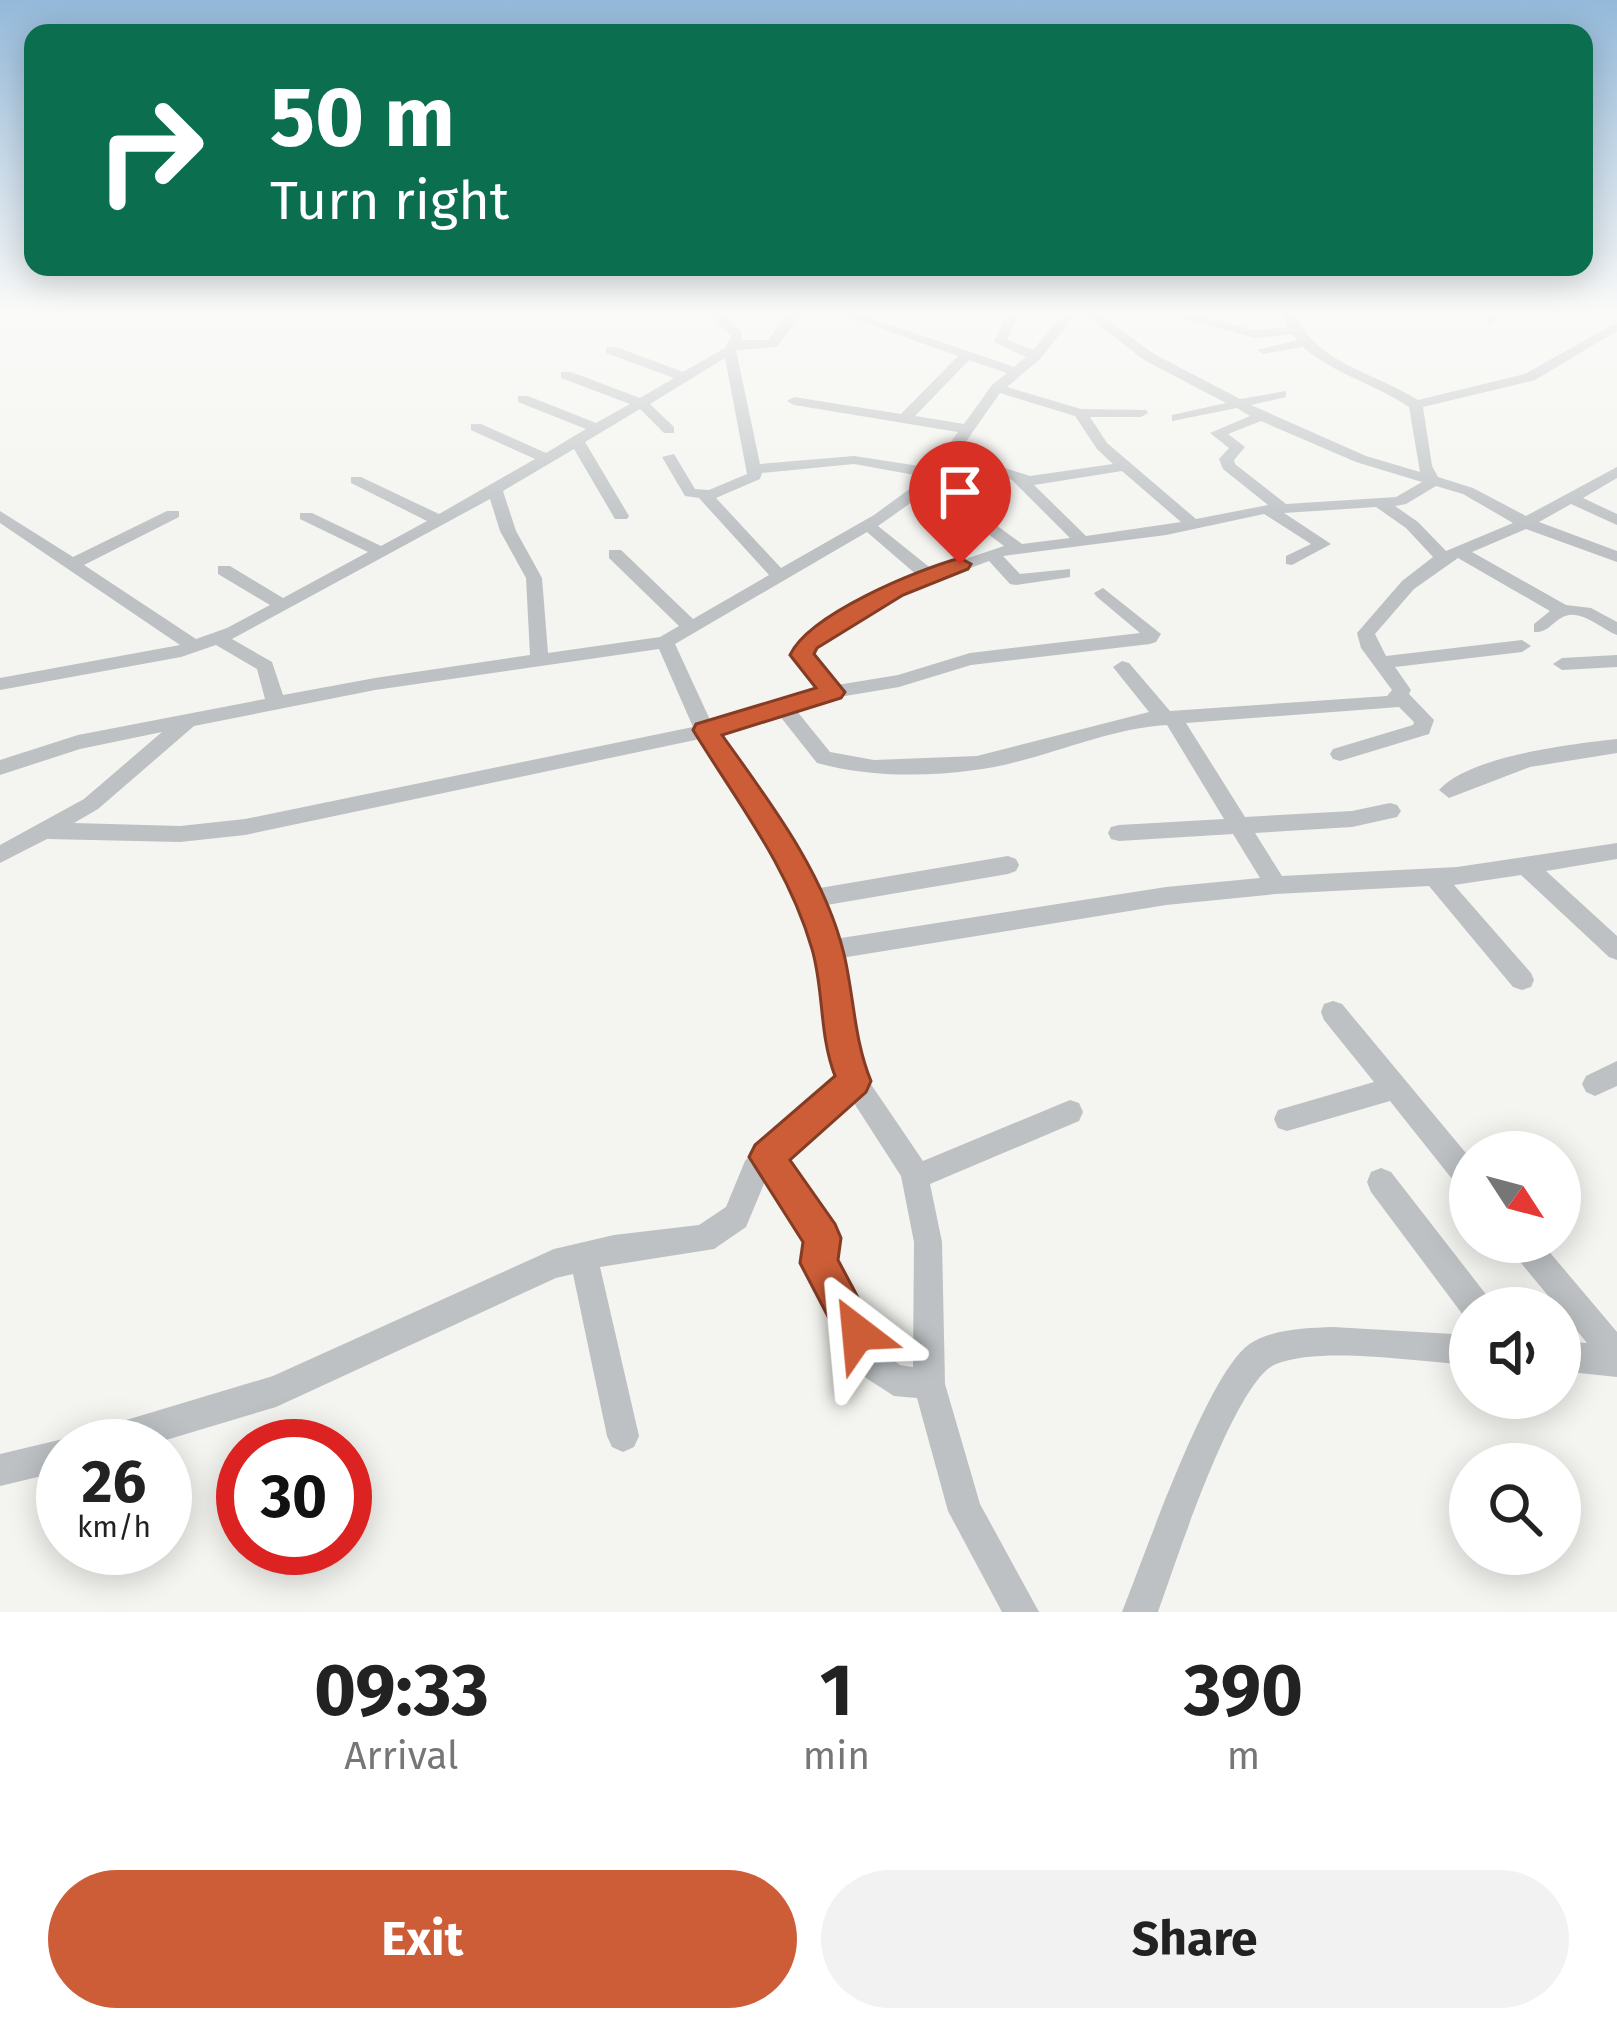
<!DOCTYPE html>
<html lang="en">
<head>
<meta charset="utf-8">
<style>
  body { margin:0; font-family:"Fira Sans",sans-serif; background:#f2f2f2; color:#222; height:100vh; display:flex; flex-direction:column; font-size:45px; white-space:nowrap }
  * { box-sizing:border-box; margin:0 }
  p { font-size:39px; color:#767676 }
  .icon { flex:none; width:66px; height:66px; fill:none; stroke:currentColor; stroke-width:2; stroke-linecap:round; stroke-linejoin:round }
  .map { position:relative; height:1612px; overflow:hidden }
  .drawer { display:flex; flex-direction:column; background:#fff; flex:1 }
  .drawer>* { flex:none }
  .banner { position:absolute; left:24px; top:24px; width:1569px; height:252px; border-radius:24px; box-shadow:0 6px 30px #0003; background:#0b6e4f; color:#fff; overflow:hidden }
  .needle { width:78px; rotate:126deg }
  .fabs { position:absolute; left:1449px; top:1131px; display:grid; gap:24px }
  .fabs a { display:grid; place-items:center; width:132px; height:132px; border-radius:50%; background:#fff; box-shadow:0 6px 30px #0003; font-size:60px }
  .speed { position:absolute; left:36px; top:1419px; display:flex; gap:24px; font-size:60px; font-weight:700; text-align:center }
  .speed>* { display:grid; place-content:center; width:156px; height:156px; border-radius:50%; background:#fff; box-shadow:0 6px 30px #0003; line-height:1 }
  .speed small { font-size:30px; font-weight:400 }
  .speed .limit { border:18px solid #d22; background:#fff; color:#111 }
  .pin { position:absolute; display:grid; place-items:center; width:102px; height:102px; color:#fff; margin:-123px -51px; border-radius:50% 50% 50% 0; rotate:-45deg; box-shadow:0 0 12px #0007 }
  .pin .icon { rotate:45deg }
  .me { position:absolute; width:132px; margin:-66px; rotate:331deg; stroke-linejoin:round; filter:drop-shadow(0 0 9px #0008) }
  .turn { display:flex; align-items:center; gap:42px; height:252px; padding:0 48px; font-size:54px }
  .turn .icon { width:156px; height:156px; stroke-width:2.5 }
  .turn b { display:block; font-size:84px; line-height:102px }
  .eta { display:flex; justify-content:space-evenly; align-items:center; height:204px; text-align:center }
  .eta b { font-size:72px; font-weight:700; line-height:84px }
  .button { display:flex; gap:24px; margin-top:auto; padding:24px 48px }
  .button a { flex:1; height:138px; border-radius:72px; background:#cd5d37; color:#fff; font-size:48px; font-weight:700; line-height:138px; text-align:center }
  .button a+a { background:#f2f2f2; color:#222 }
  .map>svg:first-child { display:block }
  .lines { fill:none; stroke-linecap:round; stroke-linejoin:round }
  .minor { fill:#bdc1c4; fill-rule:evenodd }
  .route { fill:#cd5d37; stroke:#853c24; stroke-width:3 }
</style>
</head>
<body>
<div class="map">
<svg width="1617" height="1612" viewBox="0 0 1617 1612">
  <rect width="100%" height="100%" fill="#f4f4f0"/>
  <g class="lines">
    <path class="minor" d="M709,314H723L742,332V340H768L788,314H801L777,347L736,350L760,464L854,456L932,468L958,432L794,405L787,401L794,397L901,414L958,356L840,314H859L1014,367L1026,357L994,342L1007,314L1017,317L1007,340L1033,350L1063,314H1076L1040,359L1007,387L1081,409L1146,410L1148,413L1141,417H1090L1107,443L1196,519L1268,505L1223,469L1219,459L1229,448L1210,433L1250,416L1237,408L1172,421V415L1226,403L1144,360L1085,314H1099L1154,354L1240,399L1286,391V397L1251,405L1366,456L1420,472L1409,407C1375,384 1334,374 1303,347L1263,354L1257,350L1297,340L1292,334L1255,338L1166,314H1189L1255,330L1288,327L1282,314H1294C1319,365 1374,372 1418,400L1525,374L1617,322V331L1535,380L1423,407L1432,466L1438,477L1473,488L1526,516L1617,467V478L1583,498L1617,514V525L1571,504L1539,522L1617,551V562L1526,529L1472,552L1566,605L1591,608L1617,622V635C1604,630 1584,612 1569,615C1553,618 1551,633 1534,632V624L1550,611L1458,558L1414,589L1375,634L1386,656L1522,640L1531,646L1522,652L1395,667L1411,690L1409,694L1434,720L1429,734L1340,761L1333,759L1330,754L1333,749L1413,725L1414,722L1399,707L1186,723L1245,817L1352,811L1390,803L1397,805L1401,811L1397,817L1352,827L1255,833L1282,876L1457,867L1617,843V859L1546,871L1617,936V960L1609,957L1521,875L1454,885L1531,973L1534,980L1531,987L1522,990L1513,987L1429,886L1276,894L1166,905L841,958L858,1058L864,1074L923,1161L1070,1100L1079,1103L1083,1112L1079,1121L930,1184L942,1242L945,1384L980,1504L1039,1612H1002L948,1511L917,1398L894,1396L866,1378L809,1273L804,1263L807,1241L766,1179L746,1227L714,1249L600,1267L639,1436L634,1447L623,1452L612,1447L607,1436L573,1274L556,1278L276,1407L146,1446H77L82,1435L93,1430L273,1376L554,1249L614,1235L699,1225L726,1207L745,1161L757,1148L840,1077C824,1036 828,991 816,950C794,871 745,805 700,739L245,835L180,842L47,839L0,863V845L84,799L162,732L80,749L0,775V760L78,735L265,699L257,669L216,645L181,657L0,690V678L180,645L0,523V511L73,557L167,511H179V517L84,565L196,639L227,628L270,605L218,574V566H230L283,598L368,552L300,519V513H312L381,546L427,521L351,483V477H361L439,514L535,459L471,430V424H481L546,453L586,429L518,402V396H528L596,423L630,404L561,378V372H571L640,398L674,378L606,353V347H616L683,372L725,348L731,336ZM725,358L747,474L709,490L695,489L674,454L662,457L685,496L699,498L769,575L693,619L621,550H609V558L679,626L660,637L548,653L542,578L516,531L503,491L574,449L615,519H627L629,516L585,442L640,409L664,433H674V427L650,404ZM969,360L1007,373L992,385L964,424L915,416ZM1000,393L1075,416L1097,449L1113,464L1030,476L958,453ZM1261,421L1356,462L1422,482L1396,497L1286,504L1235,464L1234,460L1245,447L1228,434ZM953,460L1012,480L1070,538L1022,544L937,482ZM854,464L926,477L874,515L781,568L716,498L760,479L762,473ZM1122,471L1181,522L1086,536L1034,485ZM1436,486L1463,494L1513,523L1446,551L1418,522L1395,506L1406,504ZM929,490L1004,546L933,570L878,526ZM490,499L500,531L526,578L530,655L375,678L283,695L272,662L232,639ZM1376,507L1406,528L1433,557L1402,581L1357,633L1361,648L1392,690L1387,696L1170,711L1129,663L1122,661L1113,667L1149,712L977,756L874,760L830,752L796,710L833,698L899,687L971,665L1150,644L1156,642L1161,634L1103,588L1094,593L1097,597L1140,633L970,653L898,675L837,685L813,657L812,650C865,607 925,585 989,561L1010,584L1016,585L1064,578L1070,577V569L1020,574L1003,556L1166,535L1264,514L1311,544L1286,556V564L1292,565L1331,544L1284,513ZM867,532L918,576C874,592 834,615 797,644L795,658L819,689L711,722L675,644ZM659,649L693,727L245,819L180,826L74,823L98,809L194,726L375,690ZM779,715L817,763C867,777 924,777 975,770C1040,762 1101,729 1167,725L1224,819L1119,825L1111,827L1108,833L1111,839L1119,841L1233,834L1260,878L1166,887L835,939L821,906L1008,874L1016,871L1019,865L1016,859L1008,856L814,889L794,843L718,734ZM852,1100L901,1176L914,1242L913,1367L900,1365L888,1356L834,1261L836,1238L832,1228L785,1160Z
      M1488,314H1500L1490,324L1484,320Z
      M1617,655V667L1562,670L1553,664L1562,658Z
      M1617,739V753L1530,767L1449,798L1439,790C1469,756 1572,744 1617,739Z
      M1333,1001L1342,1004L1470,1158V1192L1460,1189L1390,1101L1287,1131L1278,1128L1274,1119L1278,1110L1374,1082L1324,1020L1321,1012L1324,1004Z
      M1617,1061V1086L1595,1096L1586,1092L1582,1084L1586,1076Z
      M1381,1168L1391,1172L1488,1297L1492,1308H1470V1320L1466,1319L1371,1192L1367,1182L1371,1172Z
      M1508,1242H1541L1617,1332V1377L1560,1371V1341L1587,1343L1512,1252Z
      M1333,1327L1470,1335V1365C1417,1362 1324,1346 1276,1364C1234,1381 1175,1565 1158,1612H1122C1144,1558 1208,1370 1251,1343C1274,1329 1306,1328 1333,1327Z
      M63,1439L76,1446H63V1471L0,1486V1454Z"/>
  </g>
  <linearGradient id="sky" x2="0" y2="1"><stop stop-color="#94b9da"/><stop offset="0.58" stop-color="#fafaf8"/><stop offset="1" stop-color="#fafaf8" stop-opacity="0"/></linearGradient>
  <rect width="1617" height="540" fill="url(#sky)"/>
  <path class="route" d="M960,558L971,564L968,569L903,595L817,648L814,654L845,692L841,698L722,735C769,801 824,872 844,954C854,996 854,1040 871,1081L866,1092L790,1160L835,1224L841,1238L838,1260L877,1333L872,1347L858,1352L844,1347L800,1263L803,1242L749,1157L755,1145L835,1076C819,1035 824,990 812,949C788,866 737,802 693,730L696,724L816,688L790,655C809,614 917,570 960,558Z"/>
</svg>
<div class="fabs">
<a><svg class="needle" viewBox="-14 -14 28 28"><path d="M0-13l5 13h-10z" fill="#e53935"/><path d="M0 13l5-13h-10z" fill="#767676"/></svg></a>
<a><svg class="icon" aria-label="sound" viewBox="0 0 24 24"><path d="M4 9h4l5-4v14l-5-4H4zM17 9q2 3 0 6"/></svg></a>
<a><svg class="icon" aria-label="search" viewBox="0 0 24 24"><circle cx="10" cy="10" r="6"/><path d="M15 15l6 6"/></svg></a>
</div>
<div class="speed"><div>26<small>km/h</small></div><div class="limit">30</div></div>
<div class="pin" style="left:960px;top:564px;background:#d93025"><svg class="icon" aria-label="arrive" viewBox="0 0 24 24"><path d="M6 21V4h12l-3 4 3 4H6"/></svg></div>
<svg class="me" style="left:858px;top:1333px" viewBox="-20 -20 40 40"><path d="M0-17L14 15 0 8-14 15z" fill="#cd5d37" stroke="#fff" stroke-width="4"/></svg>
<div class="banner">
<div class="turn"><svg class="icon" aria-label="right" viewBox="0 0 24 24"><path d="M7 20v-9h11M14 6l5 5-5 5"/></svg><div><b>50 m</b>Turn right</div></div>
</div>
</div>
<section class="drawer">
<div class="eta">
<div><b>09:33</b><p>Arrival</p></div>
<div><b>1</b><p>min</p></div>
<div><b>390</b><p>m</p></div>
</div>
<div class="button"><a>Exit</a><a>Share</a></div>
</section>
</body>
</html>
